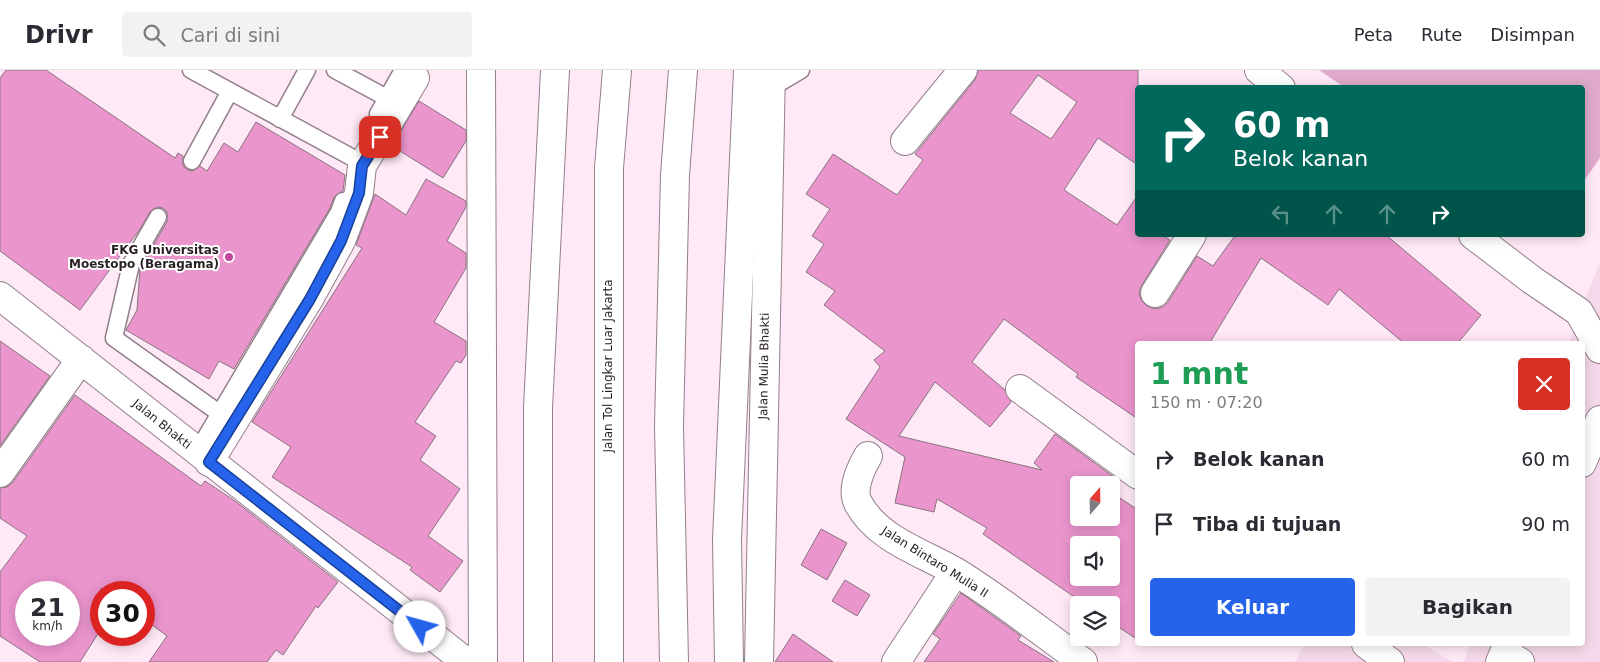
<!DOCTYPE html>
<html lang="id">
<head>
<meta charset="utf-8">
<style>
  body { margin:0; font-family:"DejaVu Sans",sans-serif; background:#f2f2f3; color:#2b2b33; height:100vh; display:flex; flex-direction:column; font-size:19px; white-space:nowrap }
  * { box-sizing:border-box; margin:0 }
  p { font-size:16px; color:#7c7c81 }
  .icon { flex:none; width:28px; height:28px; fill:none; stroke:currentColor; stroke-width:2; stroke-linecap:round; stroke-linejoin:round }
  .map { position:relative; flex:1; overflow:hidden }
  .details { position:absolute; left:1135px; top:271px; width:450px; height:305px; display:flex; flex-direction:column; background:#fff; border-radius:5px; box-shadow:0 2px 12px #0003 }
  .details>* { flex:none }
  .hud { position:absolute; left:1135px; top:15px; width:450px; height:152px; border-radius:5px; box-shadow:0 2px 12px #0003; background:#00695c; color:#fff; overflow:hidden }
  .needle { width:32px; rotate:20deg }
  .fabs { position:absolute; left:1070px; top:406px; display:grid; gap:10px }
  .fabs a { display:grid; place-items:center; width:50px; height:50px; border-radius:5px; background:#fff; box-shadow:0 2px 12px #0003; font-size:25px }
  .speed { position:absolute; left:15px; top:511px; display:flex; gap:10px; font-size:25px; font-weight:700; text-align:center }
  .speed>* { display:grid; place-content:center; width:65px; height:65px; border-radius:50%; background:#fff; box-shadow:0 2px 12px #0003; line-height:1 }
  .speed small { font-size:12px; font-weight:400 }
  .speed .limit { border:8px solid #d22; background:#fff; color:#111 }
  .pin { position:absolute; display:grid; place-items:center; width:42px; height:42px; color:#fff; margin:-21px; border-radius:10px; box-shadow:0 2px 8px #0006 }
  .me { position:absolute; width:55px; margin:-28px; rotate:308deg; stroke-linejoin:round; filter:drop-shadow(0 0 4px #0008) }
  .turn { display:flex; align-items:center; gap:18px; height:105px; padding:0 15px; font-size:22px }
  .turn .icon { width:65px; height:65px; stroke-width:2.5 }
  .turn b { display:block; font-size:35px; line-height:42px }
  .lanes { display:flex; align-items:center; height:48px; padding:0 15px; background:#0003; justify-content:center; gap:25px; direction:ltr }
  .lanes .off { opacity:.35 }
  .round { display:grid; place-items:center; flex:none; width:52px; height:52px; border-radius:5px; background:#f2f2f3 }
  .head { display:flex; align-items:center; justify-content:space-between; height:85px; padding:0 15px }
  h1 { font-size:30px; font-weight:700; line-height:38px; color:#1e9e55 }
  .cta { display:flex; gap:10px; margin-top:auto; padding:10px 15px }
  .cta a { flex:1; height:58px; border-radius:5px; background:#2563eb; color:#fff; font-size:20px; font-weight:700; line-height:58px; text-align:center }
  .cta a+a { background:#f2f2f3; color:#2b2b33 }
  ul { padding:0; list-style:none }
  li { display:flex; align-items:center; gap:15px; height:65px; padding:0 15px }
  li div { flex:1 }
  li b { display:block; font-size:19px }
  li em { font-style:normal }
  header { display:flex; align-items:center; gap:30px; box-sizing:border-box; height:70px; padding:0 25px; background:#fff; border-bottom:1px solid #e1e1e2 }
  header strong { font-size:24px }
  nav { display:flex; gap:28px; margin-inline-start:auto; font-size:18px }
  .search { width:350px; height:45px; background:#f2f2f3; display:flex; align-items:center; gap:12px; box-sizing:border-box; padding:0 18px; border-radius:5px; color:#7c7c81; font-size:19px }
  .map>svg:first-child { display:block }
  .built { fill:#f5d9ea }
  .green { fill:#dfaacb }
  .building { fill:#eb95cd; stroke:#87747f; fill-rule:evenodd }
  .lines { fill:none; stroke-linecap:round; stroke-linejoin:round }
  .lane-casing { stroke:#937f8b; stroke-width:19 }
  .street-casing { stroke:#937f8b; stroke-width:30 }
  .secondary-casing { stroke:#937f8b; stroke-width:30 }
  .highway-casing { stroke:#937f8b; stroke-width:30 }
  .lane { stroke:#fff; stroke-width:16 }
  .street { stroke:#fff; stroke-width:28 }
  .secondary { stroke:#fff; stroke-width:28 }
  .highway { stroke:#fff; stroke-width:28 }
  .route-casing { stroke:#184099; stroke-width:12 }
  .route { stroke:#2563eb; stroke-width:9 }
  .poi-dot { fill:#c0499e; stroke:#fff; stroke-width:2 }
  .labels { text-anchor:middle; stroke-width:4; stroke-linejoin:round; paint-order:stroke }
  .poi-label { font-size:12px; font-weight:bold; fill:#271f24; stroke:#fff; text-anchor:end }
  .street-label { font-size:12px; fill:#271f24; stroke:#fff }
</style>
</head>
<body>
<header>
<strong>Drivr</strong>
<div class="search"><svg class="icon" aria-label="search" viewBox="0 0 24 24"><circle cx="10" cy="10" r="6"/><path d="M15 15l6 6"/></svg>Cari di sini</div>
<nav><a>Peta</a><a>Rute</a><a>Disimpan</a></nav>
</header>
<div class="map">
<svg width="1600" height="592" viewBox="0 0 1600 592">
  <rect width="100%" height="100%" fill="#ffe9f6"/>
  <path class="built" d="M1600,193V592H1464L1470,574H1582V274H1569L1579,242Z
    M1305,574H1423L1452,592H1295Z"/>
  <path class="green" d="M1319,0H1600V88L1583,112L1582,18L1344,17Z"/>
  <path class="building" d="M6,0H46L175,88L178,83L183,86V96L188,100L193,101L200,96L207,101L224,73L238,82L256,52L345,105L343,121L334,127L330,138L234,299L219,291L209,309L126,260L137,240L140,198L167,152V142L163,138L157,137L150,142L140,159L80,240L0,181V8Z
    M978,0H1138V95L1098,68L1064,120L1117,155L1138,125V165H1162L1170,170L1142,215L1139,222L1141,230L1147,236L1155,239L1163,237L1168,232L1197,186L1213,196L1234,167L1231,165H1386L1481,245L1457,274H1405L1339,219L1328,235L1261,188L1209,274H1138V349L1076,307L1078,304L1004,249L972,292L1005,320L1011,332L990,357L935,312L899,366L1042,400L1034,393L1055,364L1115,408L1110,415H1079V448H1111V422L1138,440V570L1111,552V535H1086L983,464L987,458L937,429L934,442L895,433L905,387L846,349L880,297L874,290L885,281L824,235L835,221L806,202L824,174L812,166L830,139L806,124L833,84L897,125L923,90L915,84L975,10ZM1038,5L1077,32L1051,69L1010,43ZM1079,475H1111V508H1079Z
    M419,31L466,60V71L443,108L392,76Z
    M426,109L466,131V137L447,171L466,183V198L434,252L466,271V285L461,293L456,291L415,352L436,366L420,390L460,419L428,466L463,491L440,522L410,500L412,497L272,407L291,377L252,352L362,178L356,175L375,124L406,145Z
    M0,271L50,306L0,376Z
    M75,325L201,416L205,411L235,431L338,512L318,538L316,536L283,585L276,580L267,592H149L167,566L144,549V522H108L101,518V559L80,592H40L0,566V502L27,466L0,448V418L7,417L13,412ZM26,522H69V565H26Z
    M821,459L847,473L827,510L801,495Z
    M845,510L870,525L857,546L832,531Z
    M961,523L1021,566L1018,570L1054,592H924L940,569L933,564Z
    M793,564L833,592H775Z"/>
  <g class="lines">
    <g class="lane-casing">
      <path id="lane" d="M191,0L353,88
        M335,0L387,28
        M769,19L801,0
        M378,44L403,0
        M280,49L307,0
        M192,91L230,21
        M158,147L131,194L114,268L219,343
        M197,382L339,142L343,131"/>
    </g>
    <g class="street-casing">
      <path id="street" d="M481,0L483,592
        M905,71L963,0
        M1155,223L1192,165
        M0,226L466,592
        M1020,319L1138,405
        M868,386C861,398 851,419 858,433C878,470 922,482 956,502C1000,529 1041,562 1083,592
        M209,392L309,229L341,171L359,123L362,96L415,8
        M0,403L81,289
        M1366,574L1390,592
        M1504,583L1520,592
        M759,592L771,0
        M896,592L955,502"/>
    </g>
    <g class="secondary-casing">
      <path id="secondary" d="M1259,0L1281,18
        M1473,165L1532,210L1579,242L1600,279
        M1582,393L1600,350
        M1500,592L1508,574"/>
    </g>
    <g class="highway-casing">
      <path id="highway" d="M538,592V338L555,0
        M609,592V98L617,0
        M674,592L669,356L675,105L683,0
        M729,592L727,470L748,0"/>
    </g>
    <use href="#lane" class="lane"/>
    <use href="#street" class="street"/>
    <use href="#secondary" class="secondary"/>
    <use href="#highway" class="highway"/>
  </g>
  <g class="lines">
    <g class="route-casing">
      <path id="route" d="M380,67L362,96L359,123L341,171L310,229L209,392L420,557"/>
    </g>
    <use href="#route" class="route"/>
  </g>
  <circle class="poi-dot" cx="229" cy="187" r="5"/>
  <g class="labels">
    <g class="poi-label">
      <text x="219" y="184">FKG Universitas<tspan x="219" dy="14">Moestopo (Beragama)</tspan></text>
    </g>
    <g class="street-label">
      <text transform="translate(608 296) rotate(-90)" y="4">Jalan Tol Lingkar Luar Jakarta</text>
      <text transform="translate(764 296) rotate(-89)" y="4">Jalan Mulia Bhakti</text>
      <text transform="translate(162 354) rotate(39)" y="4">Jalan Bhakti</text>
      <text transform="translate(935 492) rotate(32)" y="4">Jalan Bintaro Mulia II</text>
    </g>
  </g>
</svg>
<div class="fabs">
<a><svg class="needle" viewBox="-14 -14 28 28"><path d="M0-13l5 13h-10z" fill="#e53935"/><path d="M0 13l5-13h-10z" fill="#7c7c81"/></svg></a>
<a><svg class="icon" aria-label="sound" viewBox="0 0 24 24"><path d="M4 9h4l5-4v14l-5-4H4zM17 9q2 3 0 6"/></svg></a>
<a><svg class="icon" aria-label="layers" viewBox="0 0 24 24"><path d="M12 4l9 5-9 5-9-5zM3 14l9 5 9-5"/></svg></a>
</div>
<div class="speed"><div>21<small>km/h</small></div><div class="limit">30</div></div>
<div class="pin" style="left:380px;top:67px;background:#d93025"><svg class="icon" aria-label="arrive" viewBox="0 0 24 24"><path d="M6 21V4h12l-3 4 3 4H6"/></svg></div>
<svg class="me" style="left:420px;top:557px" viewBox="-20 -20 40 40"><circle r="19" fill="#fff"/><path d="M0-13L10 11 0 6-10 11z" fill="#2563eb"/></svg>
<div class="hud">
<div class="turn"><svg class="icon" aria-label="right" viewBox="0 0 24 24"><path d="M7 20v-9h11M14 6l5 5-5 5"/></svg><div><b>60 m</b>Belok kanan</div></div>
<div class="lanes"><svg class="icon off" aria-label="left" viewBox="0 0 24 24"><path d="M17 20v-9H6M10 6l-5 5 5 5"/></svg><svg class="icon off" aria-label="ahead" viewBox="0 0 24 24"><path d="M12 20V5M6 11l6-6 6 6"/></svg><svg class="icon off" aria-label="ahead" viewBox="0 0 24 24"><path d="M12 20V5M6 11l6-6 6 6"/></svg><svg class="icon" aria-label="right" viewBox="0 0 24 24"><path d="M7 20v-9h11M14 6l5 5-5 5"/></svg></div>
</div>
<section class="details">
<div class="head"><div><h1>1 mnt</h1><p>150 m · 07:20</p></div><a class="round" style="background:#d93025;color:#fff"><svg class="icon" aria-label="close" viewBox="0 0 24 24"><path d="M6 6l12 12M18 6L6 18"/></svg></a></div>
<ul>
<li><svg class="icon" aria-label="right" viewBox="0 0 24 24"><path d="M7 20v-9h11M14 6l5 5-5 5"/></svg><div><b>Belok kanan</b></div><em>60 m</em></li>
<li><svg class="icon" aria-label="arrive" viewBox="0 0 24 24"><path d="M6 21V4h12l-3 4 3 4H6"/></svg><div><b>Tiba di tujuan</b></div><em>90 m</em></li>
</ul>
<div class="cta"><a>Keluar</a><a>Bagikan</a></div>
</section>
</div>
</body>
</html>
